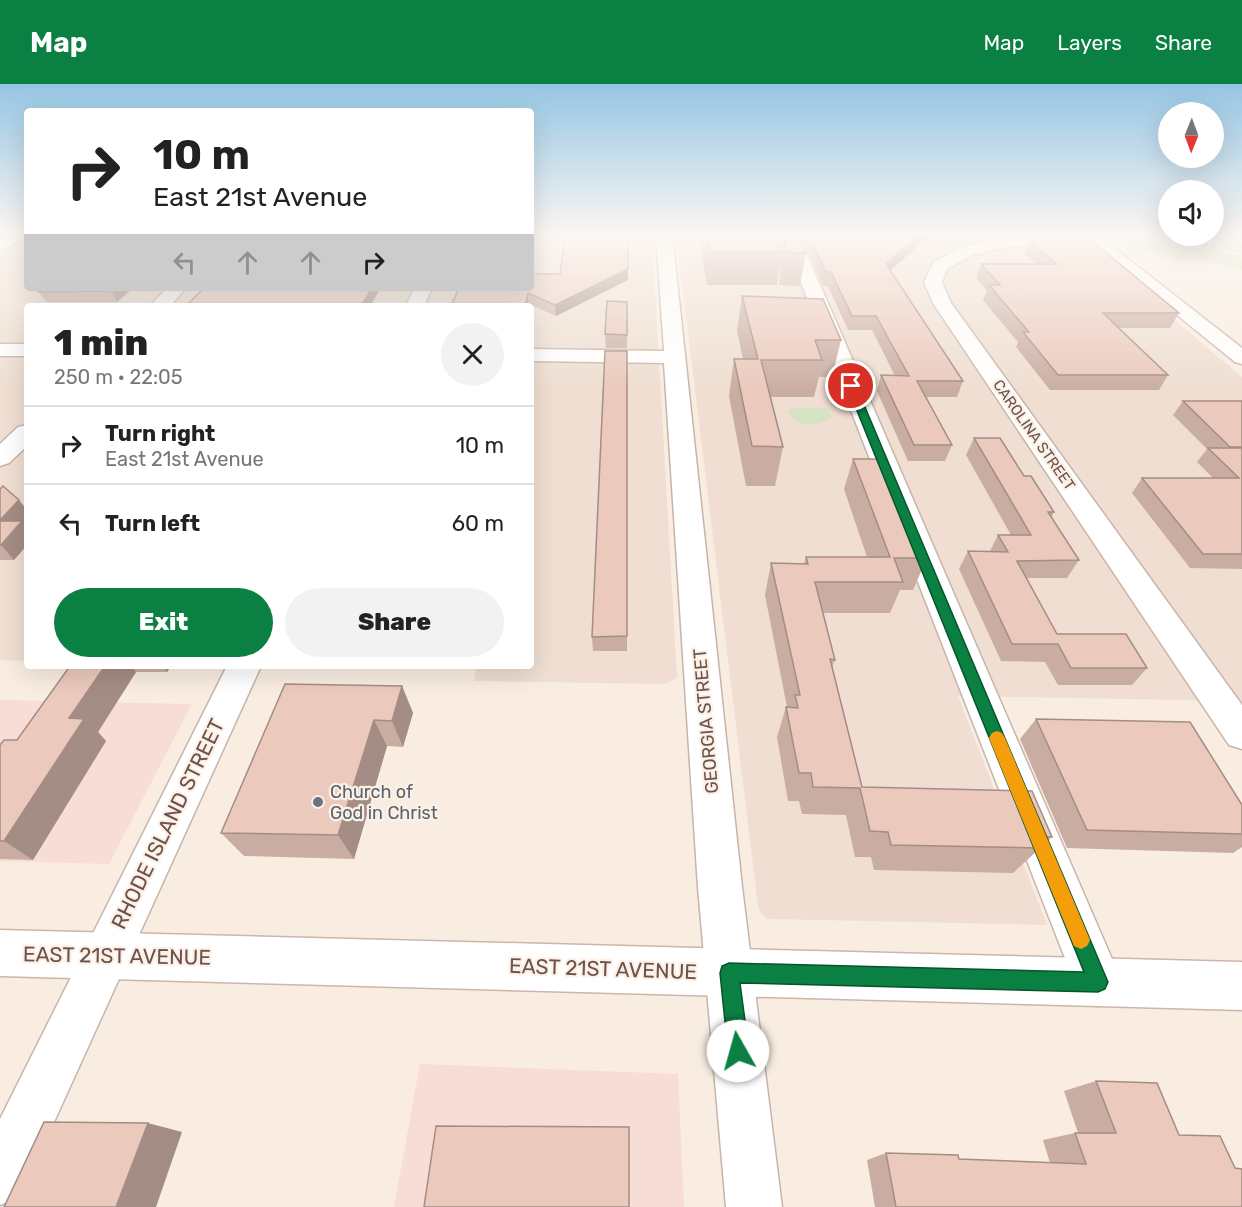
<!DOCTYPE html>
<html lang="en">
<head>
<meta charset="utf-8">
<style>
  body { margin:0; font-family:Rubik,sans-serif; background:#f2f2f2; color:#222; height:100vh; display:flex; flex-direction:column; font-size:22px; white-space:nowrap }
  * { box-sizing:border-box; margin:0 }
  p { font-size:20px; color:#767676 }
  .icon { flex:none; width:33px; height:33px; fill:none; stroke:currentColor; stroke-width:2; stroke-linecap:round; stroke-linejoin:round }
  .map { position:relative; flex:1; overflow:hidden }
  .sheet { position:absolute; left:24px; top:219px; width:510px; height:366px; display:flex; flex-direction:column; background:#fff; border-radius:6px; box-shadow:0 6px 24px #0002 }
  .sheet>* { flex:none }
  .banner { position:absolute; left:24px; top:24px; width:510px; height:183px; border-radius:6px; box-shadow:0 6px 24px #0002; background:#fff; color:#222; overflow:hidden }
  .needle { width:39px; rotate:181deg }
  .fabs { position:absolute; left:1158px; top:18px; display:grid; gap:12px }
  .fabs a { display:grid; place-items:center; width:66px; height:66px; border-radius:50%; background:#fff; box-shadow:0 6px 24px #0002; font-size:30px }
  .pin { position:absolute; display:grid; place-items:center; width:51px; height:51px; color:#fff; margin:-26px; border:3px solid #fff; border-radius:50%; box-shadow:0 2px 6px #0007 }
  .me { position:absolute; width:66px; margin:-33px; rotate:353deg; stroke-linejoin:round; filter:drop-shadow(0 0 4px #0008) }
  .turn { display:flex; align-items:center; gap:21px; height:126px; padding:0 30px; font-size:27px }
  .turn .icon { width:78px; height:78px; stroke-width:2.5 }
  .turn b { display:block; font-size:42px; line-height:51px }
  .lanes { display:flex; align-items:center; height:57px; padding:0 30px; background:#0003; justify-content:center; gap:30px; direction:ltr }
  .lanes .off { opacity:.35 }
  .round { display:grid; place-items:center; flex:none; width:63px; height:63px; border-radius:32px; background:#f2f2f2 }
  .headline { display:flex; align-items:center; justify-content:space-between; height:102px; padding:0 30px }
  h1 { font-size:36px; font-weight:800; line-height:45px }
  .primary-button { display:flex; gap:12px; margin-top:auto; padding:12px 30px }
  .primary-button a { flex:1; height:69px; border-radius:36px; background:#0b8043; color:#fff; font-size:24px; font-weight:800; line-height:69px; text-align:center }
  .primary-button a+a { background:#f2f2f2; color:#222 }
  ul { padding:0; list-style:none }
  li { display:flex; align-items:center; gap:18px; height:78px; padding:0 30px; border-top:2px solid #e0e0e0 }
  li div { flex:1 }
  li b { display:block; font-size:22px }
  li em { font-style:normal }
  header { display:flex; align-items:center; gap:36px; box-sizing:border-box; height:84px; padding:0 30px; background:#0b8043; color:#fff }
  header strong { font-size:28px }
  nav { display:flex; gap:33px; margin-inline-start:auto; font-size:21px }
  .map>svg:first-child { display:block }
  .residential { fill:#efded1 }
  .commercial { fill:#f8dcd6 }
  .green { fill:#d4e4c2 }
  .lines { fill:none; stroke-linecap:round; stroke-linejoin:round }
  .street-casing { stroke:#c7b4aa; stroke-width:3 }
  .secondary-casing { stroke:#cdb5aa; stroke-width:3 }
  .street { fill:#fff; fill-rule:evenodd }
  .secondary { fill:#fff; fill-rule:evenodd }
  .rail { stroke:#afa2c0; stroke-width:2; stroke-dasharray:5 3; stroke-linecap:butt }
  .wall { fill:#caada2 }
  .shaded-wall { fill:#a48d84 }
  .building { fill:#ebc9bc; stroke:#a48d84; stroke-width:1.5 }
  .route { fill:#0b8043; stroke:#07532c; stroke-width:1.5 }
  .slow { fill:#f59e0b }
  .worship-dot { fill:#6b7280; stroke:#fcf1e7; stroke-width:2 }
  .labels { text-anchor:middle; stroke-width:4.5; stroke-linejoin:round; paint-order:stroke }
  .far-street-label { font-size:15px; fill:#6d534b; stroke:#fcf1e7 }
  .street-label { font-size:18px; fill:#6d534b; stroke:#fcf1e7 }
  .worship-label { font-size:18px; fill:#5b616d; stroke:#fcf1e7; text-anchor:start }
  .near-street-label { font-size:21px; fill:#6d534b; stroke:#fcf1e7 }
</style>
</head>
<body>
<header>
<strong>Map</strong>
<nav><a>Map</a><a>Layers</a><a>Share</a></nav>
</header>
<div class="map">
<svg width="1242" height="1123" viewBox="0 0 1242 1123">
  <rect width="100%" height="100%" fill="#f9ede1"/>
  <path class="residential" d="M0,150H27V204H531V150H652L677,594L665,600L474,597L477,582H531V222H27V577L0,576Z
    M676,150H1077L1092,166L1242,293V617L958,612L1047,841L772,835L766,834L760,828L758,822Z"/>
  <path class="commercial" d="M0,616L192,620L109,780L0,777Z
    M420,980L678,990L684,1123H394Z"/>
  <path class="green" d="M1124,150L1242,172V186L1210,178L1179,177L1126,161L1121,155Z
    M1242,150V165L1176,152Z
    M793,324H827L832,333C819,342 795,346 788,327Z"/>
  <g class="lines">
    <g class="street-casing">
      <path id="street" d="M7,150H26L6,165L0,167V155Z
        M656,150H672L742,803L782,1123H726L698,803L664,279L531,277V265L664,267Z
        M782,150H798L1122,898L1115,915L1098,922L1081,915Z
        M1073,152L1079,154L1081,157L1079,160L1006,163L973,171L947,185L942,198L951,219L1242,621V665L1229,661L933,219L924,198L934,178L961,163L1006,153Z
        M167,204H186L170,222H150Z
        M414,204H432L424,222H406Z
        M0,260H27V272H0Z
        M27,341V362L9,379L0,382V360L18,343Z
        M227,582H261L20,1113L0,1121V1035Z"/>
    </g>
    <g class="secondary-casing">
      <path id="secondary" d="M1091,150H1107L1105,157L1242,264V280L1235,278L1091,161L1089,158Z
        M0,846L1242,878V926L0,892Z"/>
    </g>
    <use href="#street" class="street"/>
    <use href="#secondary" class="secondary"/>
    <path class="rail" d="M1156,150L1242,168"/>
  </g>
  <path class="wall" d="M698,150H775L782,168L784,150H798L806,169L800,202L779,201L782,169L777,201H707Z
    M801,150H931L890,187L963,297L957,313H926L952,361L945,377H908L877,307L881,291L895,292L872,246H848L828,202H823Z
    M1029,156L1179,229L1170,244H1119L1168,291L1159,306H1050L1016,263L1018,258L983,216L987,207L976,194L981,180H1036L1024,169Z
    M628,196L556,232L529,220L528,222H451L459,204Z
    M44,204H133L117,218H46L39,208Z
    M742,212L841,256L832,293H819L814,313H770L783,363L775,402H746L729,312L734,275H743L737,247Z
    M627,218V264H606L605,250Z
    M627,267V567H593L592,553Z
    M1183,317H1242V485L1190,484L1132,409L1142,394H1213L1197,378L1207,365L1173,331Z
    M974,354L1024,392L1054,428L1051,434L1079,476L1067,494H1027L1057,550L1147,584L1132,601H1058L1045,578L1001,577L959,485L968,467H990L998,451H1011L966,371Z
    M853,375L927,474L913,506H900L890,529H823L835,576L832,583L862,703L1052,753L1013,789L874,786L871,773H855L846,731L802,730L799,717H788L777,653L786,623H787L765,511L771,479L804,480L806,473H867L844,405Z
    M0,405L27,426V435L24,439L27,443V461L14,476H0Z
    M70,582H171L167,588H136L98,648L106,657L33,776L0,775V661L17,656Z
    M402,602L413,629L403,663L387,662L354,775L244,772L221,749Z
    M1036,635L1242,721V763L1233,769L1067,764L1020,655Z
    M1096,997L1179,1051L1235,1084L1242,1123H875L867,1076L886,1069L959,1075L1050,1079L1043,1056L1075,1049H1078L1064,1007Z"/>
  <path class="shaded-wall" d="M920,150H931L882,194L886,180Z
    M628,185V196L556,232L555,221Z
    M115,204H133L117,218L111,207Z
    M372,204H381L370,222H361Z
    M528,209V222H525Z
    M19,416L27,426V435L24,439L27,443V461L14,476L1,461L0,436Z
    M105,582H131L136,588L98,648L106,657L33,776L4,757L69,634Z
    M163,582H171L167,588Z
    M402,602L413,629L403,663L392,637Z
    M374,636L387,662L354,775L338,751Z
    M148,1039L182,1048L156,1123H116Z"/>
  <path class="building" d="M566,150H628V185L555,221L528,209L525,222H451L459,204H531V190H560Z
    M707,150H775L782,168H710Z
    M786,150H798L806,169L784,168Z
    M809,150H920L886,180L963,297H917L952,361H914L881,291L909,292L876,232H852L831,188H826Z
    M1029,156H1091L1179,229H1103L1168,291H1058L1023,248H1029L989,201H1000L981,180H1056Z
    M44,204H115L111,207L39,208Z
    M204,204H372L361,222H186Z
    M742,212L823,215L841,256H815L822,276H761L783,363L752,362L734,275H758Z
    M607,217L627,218V251L605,250Z
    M605,267H627V552L592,553Z
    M1183,317H1242V363H1230Z
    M974,354H1000L1024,392H1031L1038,403L1054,428H1048L1079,476L1017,477L1057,550H1126L1147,584H1071L1058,560H1012L968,467L1008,468L998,451H1031Z
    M1208,364H1242V470H1203L1142,394H1239Z
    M853,375H885L927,474H894L903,498H815L835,576L830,575L862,703L1032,707L1052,753L1034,752L1039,764L891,761L888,748L870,747L860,704L813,703L811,689H799L786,623L798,624L795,611H800L771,479L808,480L806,473H890Z
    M3,402L19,416L0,436V405Z
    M0,437H22L1,461H0Z
    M70,582H105L69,634L84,635L4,757H0V661L4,656H17Z
    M285,600L402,602L392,637L374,636L338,751L221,749Z
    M1036,635L1190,638L1242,721V750L1087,746Z
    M1096,997L1157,999L1179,1051L1220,1052L1235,1084L1242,1085V1123H896L886,1069L958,1071L959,1075L1086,1080L1075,1049H1116Z
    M44,1038L148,1039L116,1123H4Z
    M436,1042L629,1043V1123H424Z"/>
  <linearGradient id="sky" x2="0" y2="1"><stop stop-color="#95c5e4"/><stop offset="0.49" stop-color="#fcf7f2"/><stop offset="1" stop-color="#fcf7f2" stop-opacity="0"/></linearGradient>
  <rect width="1242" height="308" fill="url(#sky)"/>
  <path class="route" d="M848,300L856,302L1108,898L1105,905L1098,908L740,899L749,967L746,974L738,977L731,974L728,967L720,889L722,882L729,879L1084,888L847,302Z"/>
  <path class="slow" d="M997,647L1002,649L1005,654L1090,856L1087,862L1081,865L1074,862L989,654L992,649Z"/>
  <circle class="worship-dot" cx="318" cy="718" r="6"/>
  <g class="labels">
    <g class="far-street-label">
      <text transform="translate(1034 351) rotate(55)" y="5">CAROLINA STREET</text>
    </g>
    <g class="street-label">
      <text transform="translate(706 637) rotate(-95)" y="6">GEORGIA STREET</text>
    </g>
    <g class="worship-label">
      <text x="330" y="714">Church of<tspan x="330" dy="21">God in Christ</tspan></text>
    </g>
    <g class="near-street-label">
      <text transform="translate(168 740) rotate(-64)" y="7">RHODE ISLAND STREET</text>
      <text transform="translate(117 872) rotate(1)" y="7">EAST 21ST AVENUE</text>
      <text transform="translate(603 885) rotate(2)" y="7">EAST 21ST AVENUE</text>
    </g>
  </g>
</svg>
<div class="fabs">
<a><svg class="needle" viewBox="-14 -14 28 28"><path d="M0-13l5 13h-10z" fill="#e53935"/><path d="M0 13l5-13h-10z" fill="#767676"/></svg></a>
<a><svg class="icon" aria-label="sound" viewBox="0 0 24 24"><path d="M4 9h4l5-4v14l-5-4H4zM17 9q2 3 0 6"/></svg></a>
</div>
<div class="pin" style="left:851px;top:302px;background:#d93025"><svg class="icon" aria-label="arrive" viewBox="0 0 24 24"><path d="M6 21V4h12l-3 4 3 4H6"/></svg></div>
<svg class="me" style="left:738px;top:967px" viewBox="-20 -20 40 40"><circle r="19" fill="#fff"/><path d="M0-13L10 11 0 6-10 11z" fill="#0b8043"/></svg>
<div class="banner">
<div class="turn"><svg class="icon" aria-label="right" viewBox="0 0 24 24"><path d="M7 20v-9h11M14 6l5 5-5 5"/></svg><div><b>10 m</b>East 21st Avenue</div></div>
<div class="lanes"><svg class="icon off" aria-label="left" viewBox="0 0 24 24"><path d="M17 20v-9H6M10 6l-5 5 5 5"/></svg><svg class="icon off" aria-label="ahead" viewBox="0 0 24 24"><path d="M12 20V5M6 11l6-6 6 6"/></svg><svg class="icon off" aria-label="ahead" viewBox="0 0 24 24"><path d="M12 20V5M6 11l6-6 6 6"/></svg><svg class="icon" aria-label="right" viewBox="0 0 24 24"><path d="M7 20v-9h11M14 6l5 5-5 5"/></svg></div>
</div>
<section class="sheet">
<div class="headline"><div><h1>1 min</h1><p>250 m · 22:05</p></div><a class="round"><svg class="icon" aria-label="close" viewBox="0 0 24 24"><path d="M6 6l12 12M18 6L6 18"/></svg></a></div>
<ul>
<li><svg class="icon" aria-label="right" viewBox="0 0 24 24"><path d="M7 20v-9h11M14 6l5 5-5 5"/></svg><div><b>Turn right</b><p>East 21st Avenue</p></div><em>10 m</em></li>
<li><svg class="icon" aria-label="left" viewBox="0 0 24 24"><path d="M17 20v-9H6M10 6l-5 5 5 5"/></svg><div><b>Turn left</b></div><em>60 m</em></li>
</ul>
<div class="primary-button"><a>Exit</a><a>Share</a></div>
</section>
</div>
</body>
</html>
